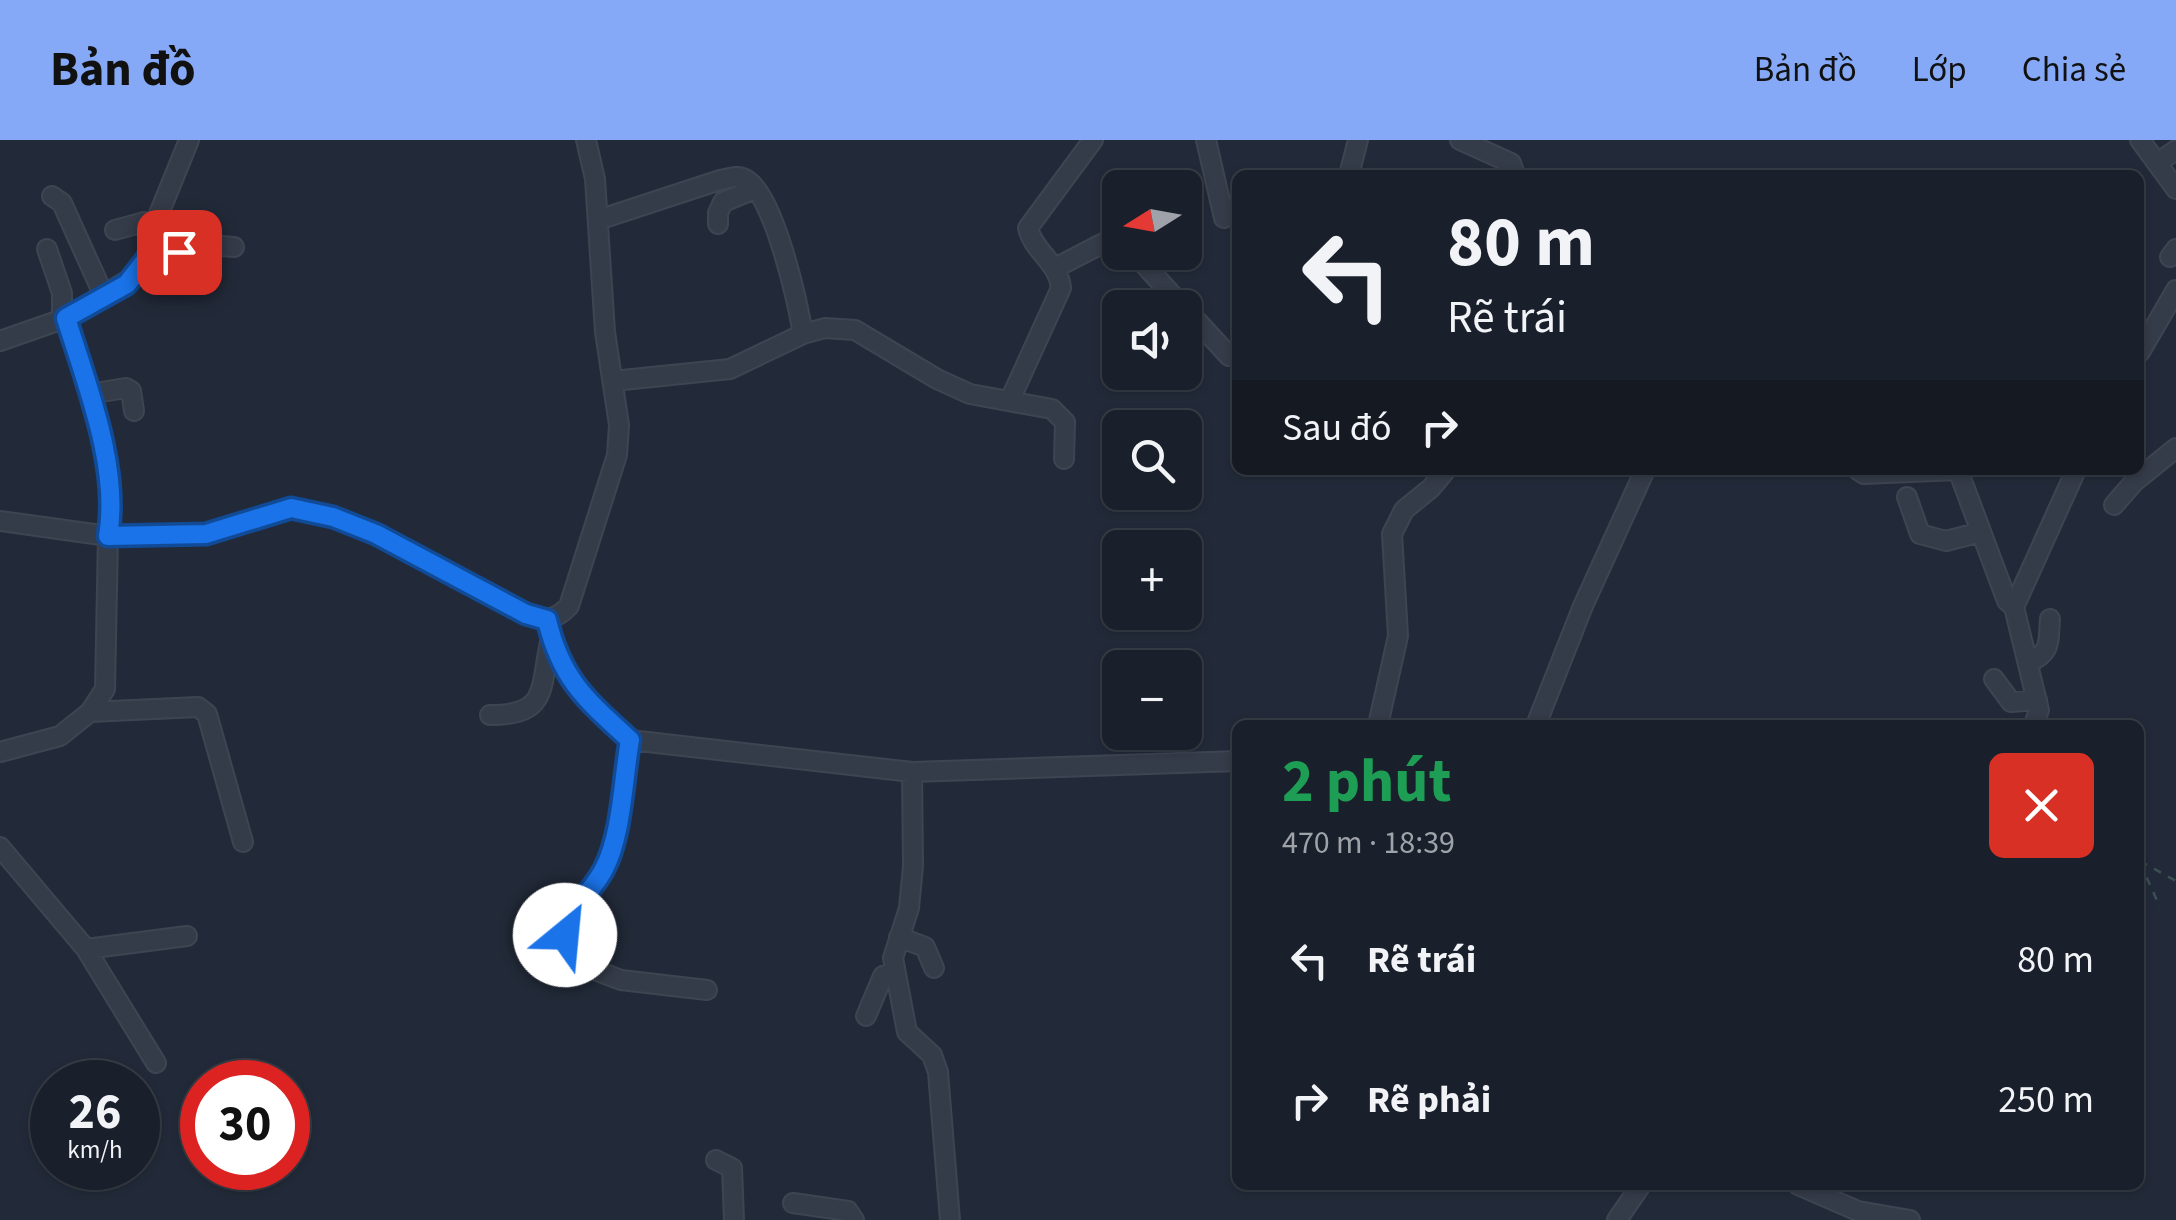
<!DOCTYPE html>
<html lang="vi">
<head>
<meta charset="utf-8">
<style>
  body { margin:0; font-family:"Source Sans 3",sans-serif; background:#272d37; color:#f1f3f6; height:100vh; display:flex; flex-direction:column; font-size:38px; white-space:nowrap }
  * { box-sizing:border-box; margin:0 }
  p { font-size:32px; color:#9fa3a9 }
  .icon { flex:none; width:55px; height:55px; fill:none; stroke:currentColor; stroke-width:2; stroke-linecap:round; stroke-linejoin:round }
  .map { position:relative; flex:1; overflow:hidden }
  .sheet { position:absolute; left:1232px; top:580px; width:912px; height:470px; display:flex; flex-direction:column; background:#1a202b; border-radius:15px; box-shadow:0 2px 8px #0004,0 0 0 2px #383e47 }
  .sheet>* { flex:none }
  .banner { position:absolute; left:1232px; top:30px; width:912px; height:305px; border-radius:15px; box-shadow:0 2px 8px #0004,0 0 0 2px #383e47; background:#1a202b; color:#f1f3f6; overflow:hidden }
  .needle { width:65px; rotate:259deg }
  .tools { position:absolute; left:1102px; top:30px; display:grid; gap:20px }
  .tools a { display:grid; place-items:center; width:100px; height:100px; border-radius:15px; background:#1a202b; box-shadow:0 2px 8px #0004,0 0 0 2px #383e47; font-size:50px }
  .speed { position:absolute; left:30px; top:920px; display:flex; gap:20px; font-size:50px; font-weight:700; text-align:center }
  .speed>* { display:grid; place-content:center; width:130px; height:130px; border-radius:50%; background:#1a202b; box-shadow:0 2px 8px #0004,0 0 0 2px #383e47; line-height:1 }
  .speed small { font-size:25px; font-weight:400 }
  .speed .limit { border:15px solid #d22; background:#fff; color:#111 }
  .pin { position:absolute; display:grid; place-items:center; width:85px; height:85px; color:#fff; margin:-42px; border-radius:20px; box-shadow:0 5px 15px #0006 }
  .me { position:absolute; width:110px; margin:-55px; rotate:28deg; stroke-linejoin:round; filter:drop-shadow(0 0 8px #0008) }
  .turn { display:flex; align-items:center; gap:35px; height:210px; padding:0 50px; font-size:45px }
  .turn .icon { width:130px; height:130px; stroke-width:2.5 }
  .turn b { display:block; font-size:70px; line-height:85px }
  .then { display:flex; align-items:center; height:95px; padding:0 50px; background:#0003; gap:20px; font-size:38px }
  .round { display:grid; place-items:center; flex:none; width:105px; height:105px; border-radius:15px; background:#272d37 }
  .head { display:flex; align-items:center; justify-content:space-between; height:170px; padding:0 50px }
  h1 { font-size:60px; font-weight:700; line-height:75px; color:#1e9e55 }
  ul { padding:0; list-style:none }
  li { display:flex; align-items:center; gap:30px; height:140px; padding:0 50px }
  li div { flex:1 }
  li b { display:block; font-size:38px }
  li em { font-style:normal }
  header { display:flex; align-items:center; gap:60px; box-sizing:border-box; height:140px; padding:0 50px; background:#85a9f6; color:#111 }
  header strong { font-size:48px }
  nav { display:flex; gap:55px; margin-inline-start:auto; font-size:35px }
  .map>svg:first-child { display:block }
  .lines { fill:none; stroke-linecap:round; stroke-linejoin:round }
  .minor-casing { stroke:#3e4552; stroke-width:22 }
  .path { stroke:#3c4f52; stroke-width:2.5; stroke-dasharray:8 8; stroke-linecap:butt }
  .minor { stroke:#353c49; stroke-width:18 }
  .route-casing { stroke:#114b97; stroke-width:25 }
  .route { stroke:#1a73e8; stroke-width:18 }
</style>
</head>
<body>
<header>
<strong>Bản đồ</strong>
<nav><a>Bản đồ</a><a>Lớp</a><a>Chia sẻ</a></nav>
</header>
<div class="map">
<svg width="2176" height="1080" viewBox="0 0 2176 1080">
  <rect width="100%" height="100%" fill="#222a39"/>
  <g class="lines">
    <g class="minor-casing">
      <path id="minor" d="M1206,0L1224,78
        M1460,0L1511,23L1515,35
        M2140,0L2176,49
        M2157,23L2176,10
        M1349,35L1358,0
        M52,56L62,63L104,156
        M598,80L720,40C727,39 736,35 743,38C773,47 798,165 803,194
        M718,84V73L723,62L755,49
        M115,90L144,82L152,91
        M47,109L62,153V179
        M1133,112L1184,168
        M2170,117L2176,109
        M147,118L222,106L234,107
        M1055,128L1113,98L1120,102
        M1185,168L1229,216
        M66,178L135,136L147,118L152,91L189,0
        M0,201L66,178C86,243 120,328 108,396L0,381
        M2140,212L2176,150
        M613,241L730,229L803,194L825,188L855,190L937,239L970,254L1052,269L1065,282L1064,319
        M89,254L126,248L131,251L134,271
        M1010,260L1061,148C1059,123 1033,111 1028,88L1093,0
        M1858,330L1864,334L1957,330
        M1958,330L2007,461L2014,467
        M1907,357L1920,394L1946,401L1981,392
        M2114,365L2134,342L2176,308
        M547,480C560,536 588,561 630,600C623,641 624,692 604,729C592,753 569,767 565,795L592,829L621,840L707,850
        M2028,523C2052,512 2048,503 2050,479
        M1994,539L2011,562L2037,560
        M90,572L198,567L207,574L243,702
        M490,575C548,575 540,550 550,502
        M1378,585L1398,496L1392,394L1404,370L1431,348L1446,330
        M1536,585L1583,466L1645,330
        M2034,585L2039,570L2014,467L2076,330
        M630,600L912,632L1238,621
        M0,612L60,596L90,572L105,549L108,396L206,395L291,368L333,377L376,394L526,474C544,481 555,481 569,466L617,315L619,285L605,192L595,39L586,0
        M912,632L913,726L909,768L893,818L907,892L932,915L938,932L950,1080
        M0,707L86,809L156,923
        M899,797L925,807L934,828
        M86,809L187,796
        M866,876L883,836L895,831
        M716,1020L732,1028L734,1080
        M1798,1045L1858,1071L1910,1080
        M793,1063L848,1071L854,1080
        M1617,1080L1641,1045"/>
    </g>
    <path class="path" d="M2140,721L2176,741
      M2140,723L2160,767
      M530,768L559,759"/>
    <use href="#minor" class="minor"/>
  </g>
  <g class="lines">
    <g class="route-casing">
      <path id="route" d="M179,112L147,118L127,144L66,178C86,243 120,327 108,396L206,394L291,368L333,377L376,394L526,474L547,480C561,539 586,560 630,600C623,639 622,695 604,729C592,753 569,767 565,795"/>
    </g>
    <use href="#route" class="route"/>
  </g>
</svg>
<div class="tools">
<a><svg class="needle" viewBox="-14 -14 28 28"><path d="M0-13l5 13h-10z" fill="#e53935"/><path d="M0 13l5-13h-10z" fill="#9fa3a9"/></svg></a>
<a><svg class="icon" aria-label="sound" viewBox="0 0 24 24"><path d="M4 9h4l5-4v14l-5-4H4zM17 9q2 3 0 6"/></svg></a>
<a><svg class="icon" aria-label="search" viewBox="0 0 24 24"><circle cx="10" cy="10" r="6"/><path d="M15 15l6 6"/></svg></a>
<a>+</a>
<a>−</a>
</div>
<div class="speed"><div>26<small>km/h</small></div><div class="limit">30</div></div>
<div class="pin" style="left:179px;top:112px;background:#d93025"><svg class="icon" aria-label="arrive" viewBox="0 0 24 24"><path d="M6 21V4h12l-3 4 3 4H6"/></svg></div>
<svg class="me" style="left:565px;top:795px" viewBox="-20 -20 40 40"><circle r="19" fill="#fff"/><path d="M0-13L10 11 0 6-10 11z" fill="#1a73e8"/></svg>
<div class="banner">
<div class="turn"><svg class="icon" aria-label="left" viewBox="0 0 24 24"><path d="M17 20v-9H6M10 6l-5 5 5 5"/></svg><div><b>80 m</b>Rẽ trái</div></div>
<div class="then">Sau đó<svg class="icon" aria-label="right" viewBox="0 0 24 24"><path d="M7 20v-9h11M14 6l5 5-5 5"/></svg></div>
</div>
<section class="sheet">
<div class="head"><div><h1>2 phút</h1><p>470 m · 18:39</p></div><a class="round" style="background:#d93025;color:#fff"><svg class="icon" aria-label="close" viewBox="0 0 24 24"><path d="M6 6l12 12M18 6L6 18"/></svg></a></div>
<ul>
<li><svg class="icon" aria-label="left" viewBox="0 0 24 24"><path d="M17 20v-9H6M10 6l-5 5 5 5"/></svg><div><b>Rẽ trái</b></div><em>80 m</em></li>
<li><svg class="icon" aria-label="right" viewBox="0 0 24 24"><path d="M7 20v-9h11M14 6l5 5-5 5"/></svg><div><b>Rẽ phải</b></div><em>250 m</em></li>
</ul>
</section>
</div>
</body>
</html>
